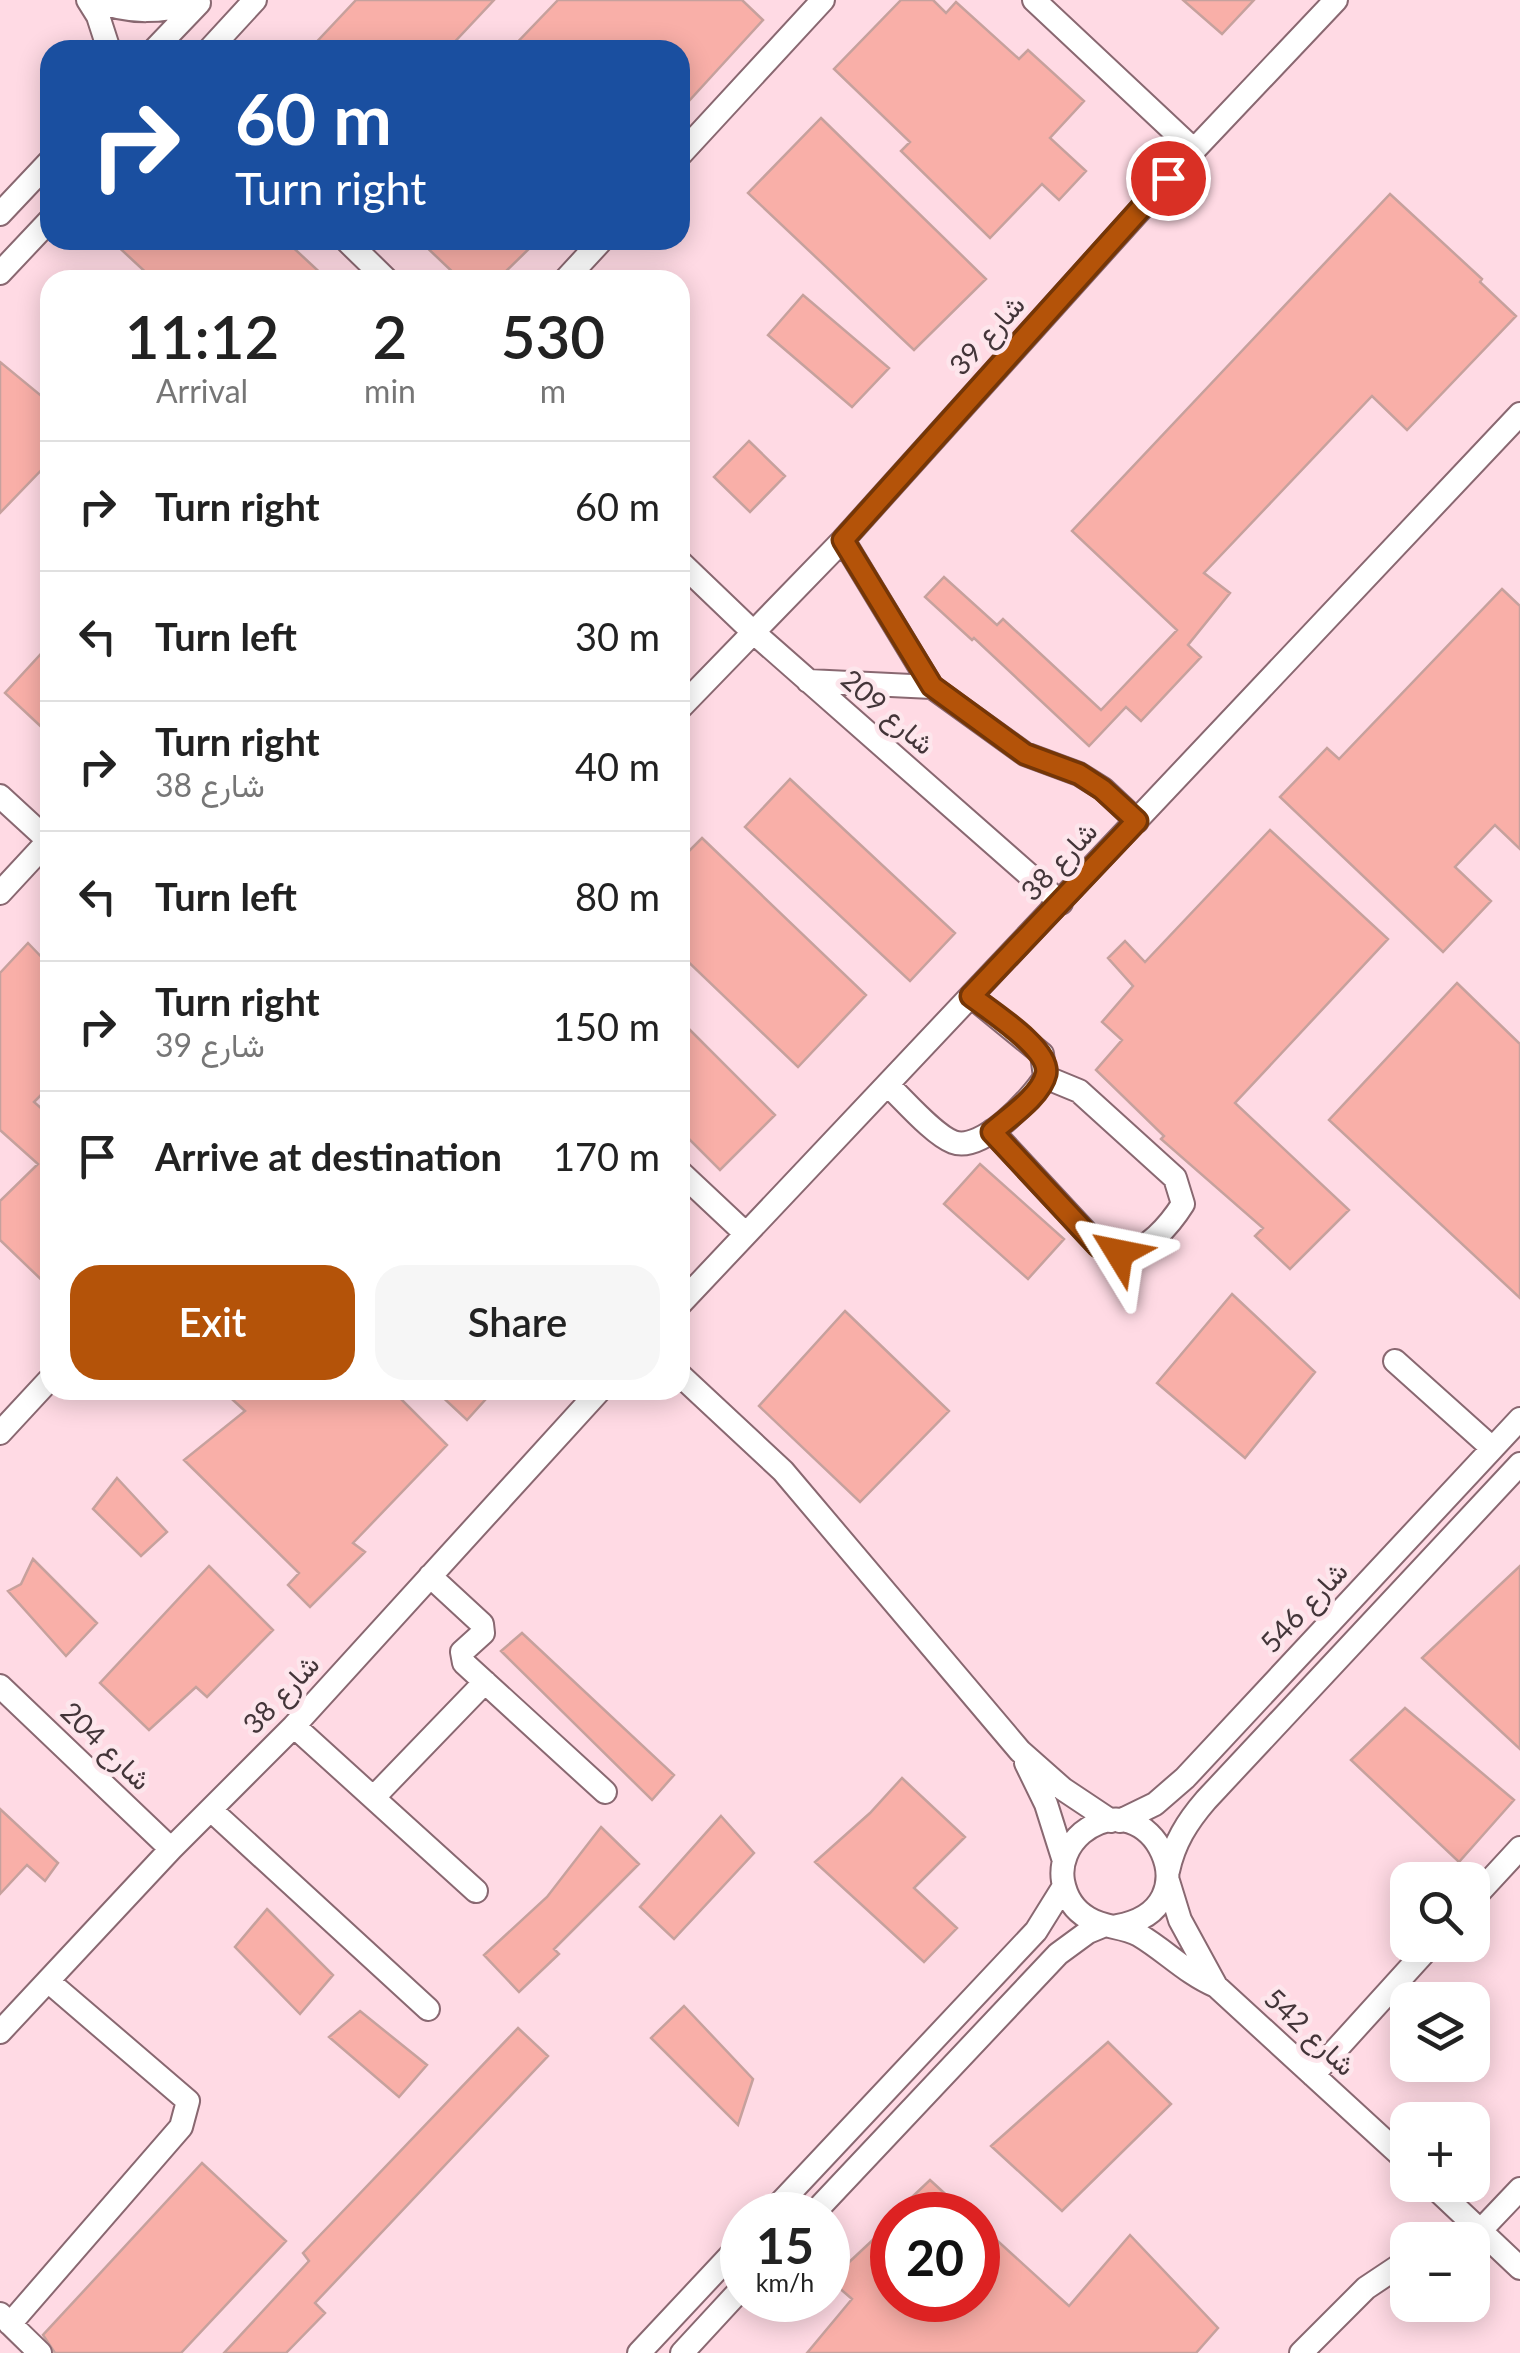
<!DOCTYPE html>
<html lang="en">
<head>
<meta charset="utf-8">
<style>
  body { margin:0; font-family:Lato,Vazirmatn,sans-serif; background:#f6f6f6; color:#222; height:100vh; display:flex; flex-direction:column; font-size:38px; white-space:nowrap }
  * { box-sizing:border-box; margin:0 }
  p { font-size:32px; color:#767676 }
  .icon { flex:none; width:55px; height:55px; fill:none; stroke:currentColor; stroke-width:2; stroke-linecap:round; stroke-linejoin:round }
  .map { position:relative; flex:1; overflow:hidden }
  .drawer { position:absolute; left:40px; top:270px; width:650px; height:1130px; display:flex; flex-direction:column; background:#fff; border-radius:30px; box-shadow:0 5px 25px #0003 }
  .drawer>* { flex:none }
  .top-card { position:absolute; left:40px; top:40px; width:650px; height:210px; border-radius:30px; box-shadow:0 5px 25px #0003; background:#1a4fa0; color:#fff; overflow:hidden }
  .buttons { position:absolute; left:1390px; top:1862px; display:grid; gap:20px }
  .buttons a { display:grid; place-items:center; width:100px; height:100px; border-radius:20px; background:#fff; box-shadow:0 5px 25px #0003; font-size:50px }
  .speed { position:absolute; left:720px; top:2192px; display:flex; gap:20px; font-size:50px; font-weight:700; text-align:center }
  .speed>* { display:grid; place-content:center; width:130px; height:130px; border-radius:50%; background:#fff; box-shadow:0 5px 25px #0003; line-height:1 }
  .speed small { font-size:25px; font-weight:400 }
  .speed .limit { border:15px solid #d22; background:#fff; color:#111 }
  .pin { position:absolute; display:grid; place-items:center; width:85px; height:85px; color:#fff; margin:-42px; border:5px solid #fff; border-radius:50%; box-shadow:0 2px 10px #0007 }
  .me { position:absolute; width:110px; margin:-55px; rotate:305deg; stroke-linejoin:round; filter:drop-shadow(0 0 8px #0008) }
  .turn { display:flex; align-items:center; gap:35px; height:210px; padding:0 30px; font-size:45px }
  .turn .icon { width:130px; height:130px; stroke-width:2.5 }
  .turn b { display:block; font-size:70px; line-height:85px }
  .eta { display:flex; justify-content:space-evenly; align-items:center; height:170px; text-align:center }
  .eta b { font-size:60px; font-weight:600; line-height:70px }
  .primary-button { display:flex; gap:20px; margin-top:auto; padding:20px 30px }
  .primary-button a { flex:1; height:115px; border-radius:30px; background:#b45309; color:#fff; font-size:40px; font-weight:600; line-height:115px; text-align:center }
  .primary-button a+a { background:#f6f6f6; color:#222 }
  ul { padding:0; list-style:none }
  li { display:flex; align-items:center; gap:30px; height:130px; padding:0 30px; border-top:2px solid #e0e0e0 }
  li div { flex:1 }
  li b { display:block; font-size:38px }
  li em { font-style:normal }
  .map>svg:first-child { display:block }
  .built { fill:#ffdae4; fill-rule:evenodd }
  .building { fill:#f9afa8; stroke:#c6a19d; stroke-width:2.5 }
  .lines { fill:none; stroke-linecap:round; stroke-linejoin:round }
  .minor-casing { stroke:#896871; stroke-width:26 }
  .minor { stroke:#fff; stroke-width:22 }
  .route-casing { stroke:#753606; stroke-width:25 }
  .route { stroke:#b45309; stroke-width:18 }
  .labels { text-anchor:middle; stroke-width:9; stroke-linejoin:round; paint-order:stroke }
  .street-label { font-size:28px; fill:#433539; stroke:#fde6ec }
</style>
</head>
<body>
<div class="map">
<svg width="1520" height="2353" viewBox="0 0 1520 2353">
  <rect width="100%" height="100%" fill="#fde6ec"/>
  <path class="built" d="M0,0H1520V2353H0ZM50,50H680V240H50ZM50,280H680V1390H50ZM1408,1880H1472V1945H1408ZM1408,2000H1472V2065H1408ZM1408,2120H1472V2185H1408ZM742,2215H828V2300H742ZM892,2215H978V2300H892ZM1408,2240H1472V2305H1408Z"/>
  <path class="building" d="M356,0H494L447,50H309Z
    M558,0H742L763,20L688,102L680,95V50H510Z
    M901,0H933L946,13L956,2L1019,59L1028,50L1084,101L1050,138L1086,171L1059,200L1042,184L990,238L901,151L910,142L834,69Z
    M1183,0H1254L1222,34Z
    M821,118L986,279L914,350L748,193Z
    M1390,194L1482,279L1480,282L1516,316L1407,430L1372,396L1204,573L1230,593L1188,645L1201,657L1141,721L1126,707L1089,746L974,638L972,640L925,597L944,577L997,625L1003,619L1101,710L1177,630L1072,531Z
    M111,240H285L328,280H154Z
    M419,240H538L497,280H461Z
    M803,295L889,368L852,407L768,335Z
    M0,362L50,403V461L0,513Z
    M749,441L785,476L750,512L714,477Z
    M1502,589L1520,606V849L1495,825L1455,867L1491,901L1443,952L1280,797L1327,748L1339,759Z
    M50,644V735L5,693Z
    M790,779L955,933L910,981L745,827Z
    M1270,830L1388,939L1235,1103L1349,1210L1290,1269L1255,1236L1263,1228L1161,1139L1164,1136L1096,1070L1122,1040L1102,1022L1133,986L1108,958L1125,941L1145,962Z
    M702,838L866,995L798,1067L680,954V860Z
    M28,943L50,966V1086L34,1102L50,1116V1288L0,1240V1201L38,1164L0,1130V973Z
    M1457,983L1520,1044V1298L1329,1120Z
    M680,1020L775,1115L720,1170L680,1130Z
    M980,1164L1064,1239L1028,1279L944,1204Z
    M1232,1294L1315,1372L1245,1458L1157,1383Z
    M845,1311L949,1411L860,1502L759,1406Z
    M222,1390H392L447,1445L353,1543L365,1552L310,1607L288,1585L299,1573L184,1460L245,1411Z
    M435,1390H494L467,1420Z
    M117,1478L167,1532L141,1556L93,1509Z
    M33,1559L97,1623L66,1656L8,1591L21,1584Z
    M209,1566L273,1630L207,1697L196,1687L149,1730L100,1683Z
    M1520,1566V1749L1422,1658Z
    M522,1633L674,1775L652,1800L501,1651Z
    M1405,1708L1514,1800L1459,1862L1351,1760Z
    M902,1778L965,1837L914,1888L957,1928L924,1962L815,1862L870,1813Z
    M0,1809L58,1863L45,1881L27,1865L0,1894Z
    M721,1816L754,1853L674,1939L640,1907Z
    M601,1827L639,1864L554,1949L559,1954L519,1992L484,1955L547,1897Z
    M267,1909L333,1975L300,2014L235,1947Z
    M684,2006L753,2079L738,2125L651,2038Z
    M360,2011L427,2065L399,2097L329,2037Z
    M518,2028L548,2056L315,2303L325,2313L286,2353H224L309,2261L303,2253Z
    M1108,2042L1171,2104L1062,2211L991,2146Z
    M202,2163L286,2241L181,2353H55L43,2335Z
    M930,2180L954,2202L968,2215H893Z
    M892,2222V2300H978V2223L1069,2306L1130,2235L1218,2328L1196,2353H807L852,2299L830,2280Z"/>
  <g class="lines">
    <g class="minor-casing">
      <path id="minor" d="M88,0L98,16L109,50
        M96,0C130,15 163,11 198,3
        M1034,0L1194,150
        M154,50L199,3
        M209,50L255,0
        M680,155L823,0
        M0,214L50,161
        M346,240L387,280
        M0,273L50,220
        M565,280L602,240
        M843,540L932,687L1025,754L1079,774L1103,789L1137,821
        M680,562L752,631L1061,903
        M808,681L932,687
        M680,708L843,540L1194,150L1336,0
        M0,796L50,842
        M0,893L50,839
        M888,1085C904,1100 934,1135 953,1142C982,1153 1032,1098 1045,1077L1042,1054L971,996
        M992,1131L1098,1245C1105,1248 1113,1253 1121,1253C1146,1254 1171,1223 1183,1204L1175,1178L1079,1091L1045,1077
        M680,1172L745,1233
        M680,1304L1520,414
        M1395,1361L1492,1448
        M680,1375L783,1471L1020,1751L1063,1789L1111,1821
        M0,1433L50,1379
        M430,1576L482,1624L483,1633L462,1652L464,1663L605,1792
        M0,1686L171,1849
        M294,1726L476,1891
        M1026,1763L1046,1804L1064,1861
        M374,1797L485,1682
        M211,1810L428,2009
        M1120,1821L1155,1804L1185,1778L1520,1419
        M1168,1871C1174,1843 1187,1822 1206,1800L1520,1464
        M1168,1881L1180,1920L1216,1986
        M1472,1900L1520,1848
        M1117,1926C1216,1909 1150,1778 1082,1833C1068,1845 1060,1863 1063,1881C1066,1897 1074,1910 1088,1918C1104,1928 1122,1926 1139,1935C1166,1951 1186,1973 1216,1986L1408,2162
        M0,2032L171,1849L294,1726L600,1390
        M1313,2075L1431,1945
        M1432,2185L1520,2268
        M769,2215L1036,1931L1064,1886
        M812,2215L1058,1954L1088,1932L1105,1925
        M1451,2240L1481,2230L1520,2189
        M0,2314L40,2353
        M10,2324L181,2127L188,2101L48,1981
        M639,2353L742,2243
        M682,2353L742,2288
        M1301,2353L1366,2288L1408,2260"/>
    </g>
    <use href="#minor" class="minor"/>
  </g>
  <g class="lines">
    <g class="route-casing">
      <path id="route" d="M1119,1253L1098,1246L992,1132C1009,1117 1041,1096 1046,1074C1051,1049 990,1011 971,996L1137,821L1102,789L1079,774L1025,754L932,686L843,540L1168,178"/>
    </g>
    <use href="#route" class="route"/>
  </g>
  <g class="labels">
    <g class="street-label">
      <text transform="translate(987 335) rotate(-48)" y="10">شارع 39</text>
      <text transform="translate(888 712) rotate(41)" y="10">شارع 209</text>
      <text transform="translate(1059 861) rotate(-47)" y="10">شارع 38</text>
      <text transform="translate(1304 1607) rotate(-47)" y="10">شارع 546</text>
      <text transform="translate(281 1694) rotate(-47)" y="10">شارع 38</text>
      <text transform="translate(106 1746) rotate(44)" y="10">شارع 204</text>
      <text transform="translate(1310 2032) rotate(43)" y="10">شارع 542</text>
    </g>
  </g>
</svg>
<div class="buttons">
<a><svg class="icon" aria-label="search" viewBox="0 0 24 24"><circle cx="10" cy="10" r="6"/><path d="M15 15l6 6"/></svg></a>
<a><svg class="icon" aria-label="layers" viewBox="0 0 24 24"><path d="M12 4l9 5-9 5-9-5zM3 14l9 5 9-5"/></svg></a>
<a>+</a>
<a>−</a>
</div>
<div class="speed"><div>15<small>km/h</small></div><div class="limit">20</div></div>
<div class="pin" style="left:1168px;top:178px;background:#d93025"><svg class="icon" aria-label="arrive" viewBox="0 0 24 24"><path d="M6 21V4h12l-3 4 3 4H6"/></svg></div>
<svg class="me" style="left:1119px;top:1253px" viewBox="-20 -20 40 40"><path d="M0-17L14 15 0 8-14 15z" fill="#b45309" stroke="#fff" stroke-width="4"/></svg>
<div class="top-card">
<div class="turn"><svg class="icon" aria-label="right" viewBox="0 0 24 24"><path d="M7 20v-9h11M14 6l5 5-5 5"/></svg><div><b>60 m</b>Turn right</div></div>
</div>
<section class="drawer">
<div class="eta">
<div><b>11:12</b><p>Arrival</p></div>
<div><b>2</b><p>min</p></div>
<div><b>530</b><p>m</p></div>
</div>
<ul>
<li><svg class="icon" aria-label="right" viewBox="0 0 24 24"><path d="M7 20v-9h11M14 6l5 5-5 5"/></svg><div><b>Turn right</b></div><em>60 m</em></li>
<li><svg class="icon" aria-label="left" viewBox="0 0 24 24"><path d="M17 20v-9H6M10 6l-5 5 5 5"/></svg><div><b>Turn left</b></div><em>30 m</em></li>
<li><svg class="icon" aria-label="right" viewBox="0 0 24 24"><path d="M7 20v-9h11M14 6l5 5-5 5"/></svg><div><b>Turn right</b><p>شارع 38</p></div><em>40 m</em></li>
<li><svg class="icon" aria-label="left" viewBox="0 0 24 24"><path d="M17 20v-9H6M10 6l-5 5 5 5"/></svg><div><b>Turn left</b></div><em>80 m</em></li>
<li><svg class="icon" aria-label="right" viewBox="0 0 24 24"><path d="M7 20v-9h11M14 6l5 5-5 5"/></svg><div><b>Turn right</b><p>شارع 39</p></div><em>150 m</em></li>
<li><svg class="icon" aria-label="arrive" viewBox="0 0 24 24"><path d="M6 21V4h12l-3 4 3 4H6"/></svg><div><b>Arrive at destination</b></div><em>170 m</em></li>
</ul>
<div class="primary-button"><a>Exit</a><a>Share</a></div>
</section>
</div>
</body>
</html>
